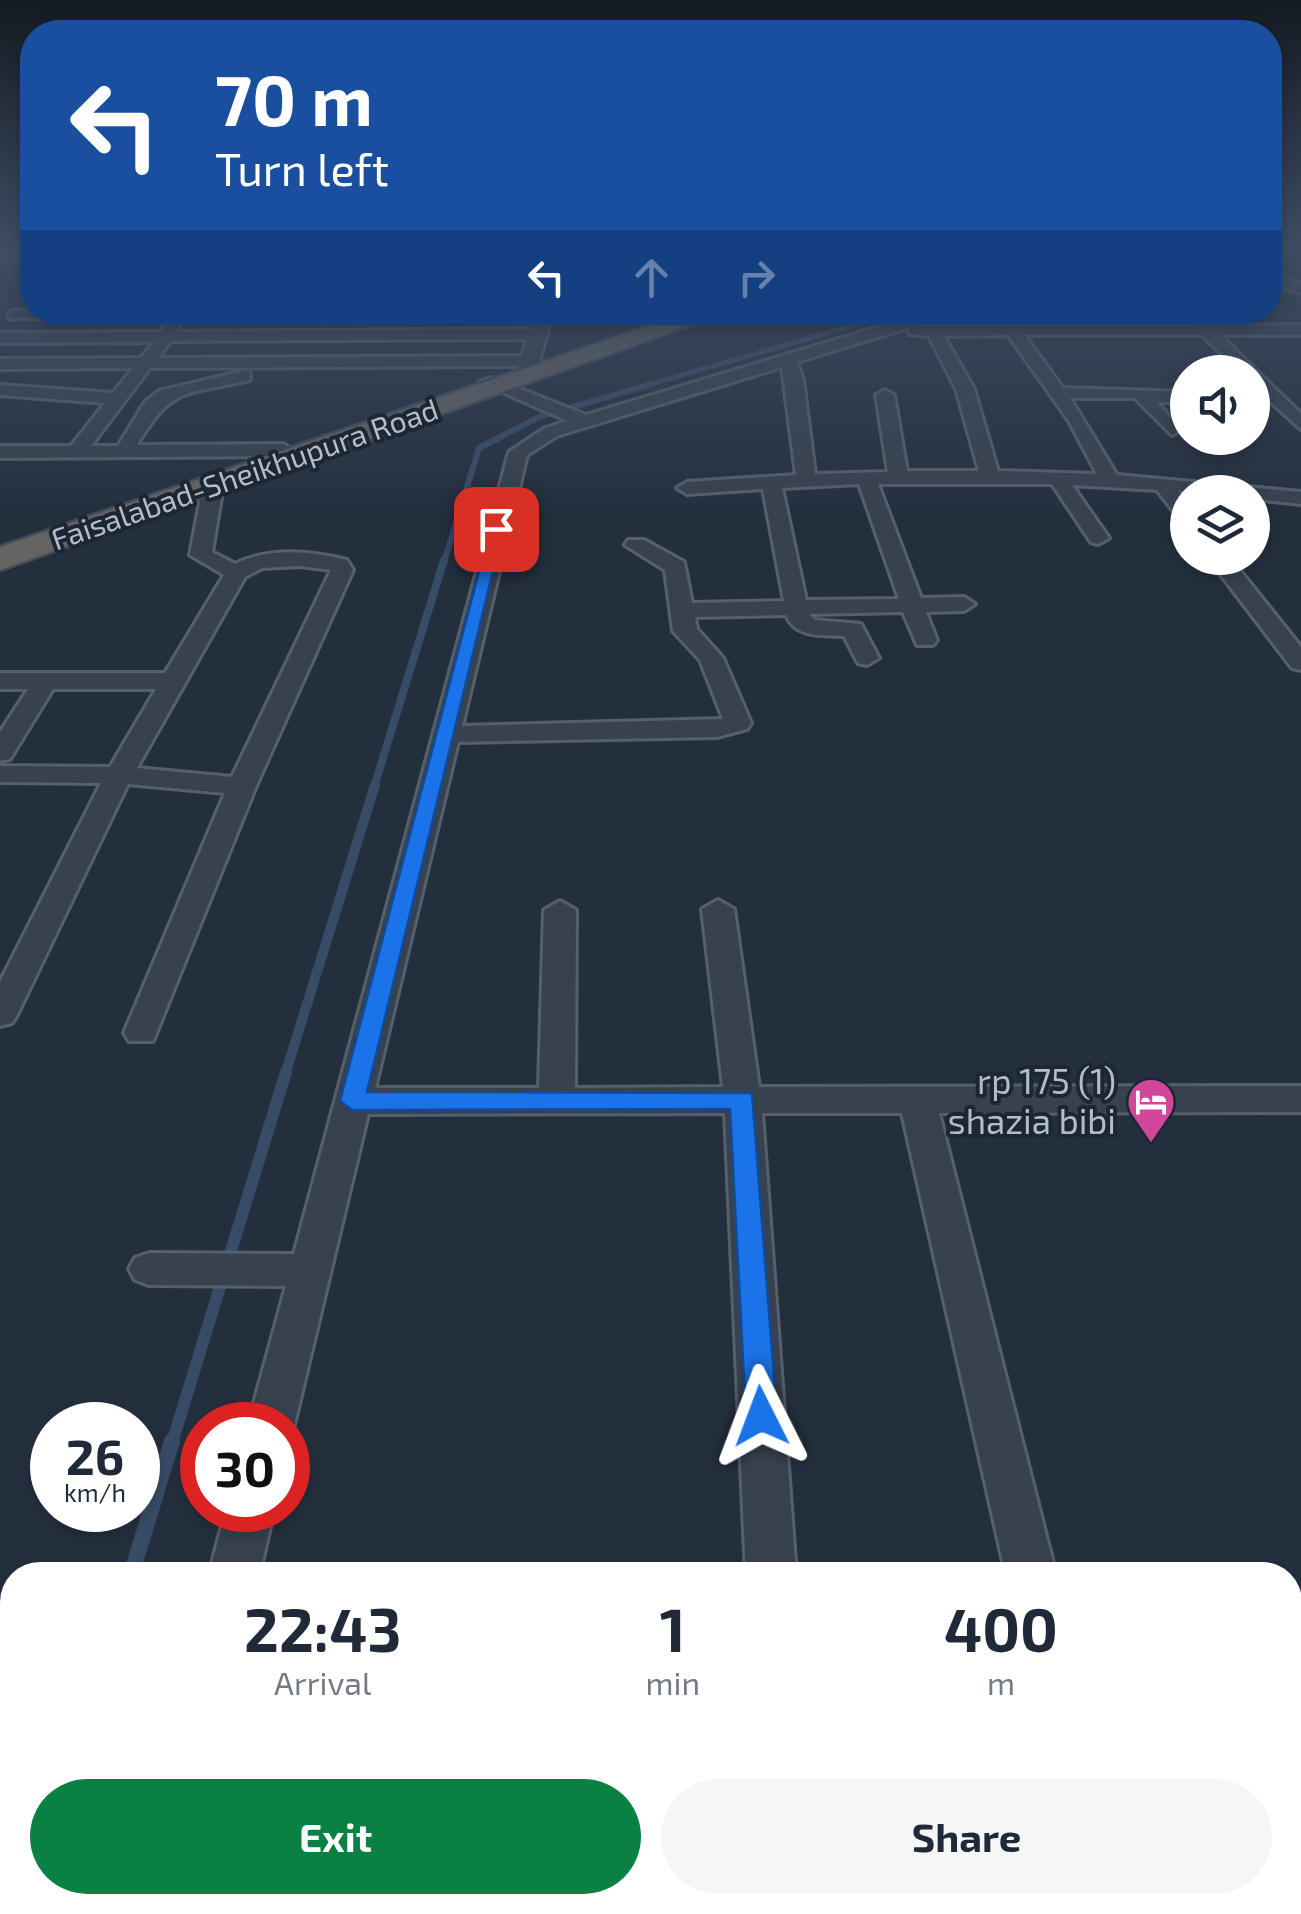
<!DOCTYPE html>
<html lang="en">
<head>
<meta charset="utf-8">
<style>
  body { margin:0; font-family:"Exo 2",sans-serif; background:#f6f6f7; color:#1f2937; height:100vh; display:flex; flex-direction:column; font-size:38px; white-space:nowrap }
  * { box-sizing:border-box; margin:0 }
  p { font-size:32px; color:#747a83 }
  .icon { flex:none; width:55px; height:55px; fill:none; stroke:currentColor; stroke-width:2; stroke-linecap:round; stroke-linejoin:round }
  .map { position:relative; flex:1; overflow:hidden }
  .sheet { position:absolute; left:0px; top:1562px; width:1302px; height:352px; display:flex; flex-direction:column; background:#fff; border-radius:40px 40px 0 0; box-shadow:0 5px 15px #0003 }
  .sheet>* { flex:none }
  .top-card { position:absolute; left:20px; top:20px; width:1262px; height:305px; border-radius:40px; box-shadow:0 5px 15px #0003; background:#1a4fa0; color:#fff; overflow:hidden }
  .tools { position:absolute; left:1170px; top:355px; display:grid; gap:20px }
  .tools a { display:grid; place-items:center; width:100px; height:100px; border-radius:50%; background:#fff; box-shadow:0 5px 15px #0003; font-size:50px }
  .speed { position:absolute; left:30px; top:1402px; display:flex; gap:20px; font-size:50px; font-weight:700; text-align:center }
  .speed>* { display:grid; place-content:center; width:130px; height:130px; border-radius:50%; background:#fff; box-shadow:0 5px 15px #0003; line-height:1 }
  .speed small { font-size:25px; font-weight:400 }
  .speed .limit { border:15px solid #d22; background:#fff; color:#111 }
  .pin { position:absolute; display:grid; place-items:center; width:85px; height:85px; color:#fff; margin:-42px; border-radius:20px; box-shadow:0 5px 15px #0006 }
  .me { position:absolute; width:110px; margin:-55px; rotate:357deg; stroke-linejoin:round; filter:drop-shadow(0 0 8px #0008) }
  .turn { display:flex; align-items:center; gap:35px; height:210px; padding:0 30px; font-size:45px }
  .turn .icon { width:130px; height:130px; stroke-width:2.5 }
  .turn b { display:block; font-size:70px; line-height:85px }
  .lanes { display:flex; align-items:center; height:95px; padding:0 30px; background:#0003; justify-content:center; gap:50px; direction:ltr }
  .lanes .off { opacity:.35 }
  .eta { display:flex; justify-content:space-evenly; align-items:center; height:170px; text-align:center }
  .eta b { font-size:60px; font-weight:700; line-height:70px }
  .action { display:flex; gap:20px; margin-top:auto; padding:20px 30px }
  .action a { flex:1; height:115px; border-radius:60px; background:#0b8043; color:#fff; font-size:40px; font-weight:700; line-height:115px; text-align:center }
  .action a+a { background:#f6f6f7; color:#1f2937 }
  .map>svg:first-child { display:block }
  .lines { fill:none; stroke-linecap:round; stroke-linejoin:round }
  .stream-far5 { stroke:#394c67; stroke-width:5 }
  .stream-far4 { stroke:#394c67; stroke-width:6 }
  .stream-far3 { stroke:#394c67; stroke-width:8 }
  .stream-far2 { stroke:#394c67; stroke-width:10 }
  .stream-far1 { stroke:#394c67; stroke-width:12 }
  .stream { stroke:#394c67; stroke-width:16 }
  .minor-casing { stroke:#565f6c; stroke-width:6 }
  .tertiary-casing { stroke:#565f6c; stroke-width:5 }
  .trunk-casing { stroke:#434c59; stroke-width:5 }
  .minor { fill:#38414e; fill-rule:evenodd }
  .tertiary { fill:#38414e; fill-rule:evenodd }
  .trunk { fill:#656462; fill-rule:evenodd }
  .route { fill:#1a73e8; stroke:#114b97; stroke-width:2.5 }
  .labels { text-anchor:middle; stroke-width:8; stroke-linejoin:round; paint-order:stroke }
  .far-street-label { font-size:30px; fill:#b4bcc9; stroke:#1d2633 }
  .poi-label { font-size:35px; fill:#b4bcc9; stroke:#1d2633; text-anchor:end }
</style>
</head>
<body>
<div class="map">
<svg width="1301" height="1914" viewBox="0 0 1301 1914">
  <rect width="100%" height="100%" fill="#242f3e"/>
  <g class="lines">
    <path class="stream-far5" d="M641,387L899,312"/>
    <path class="stream-far4" d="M444,562L479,448L541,416L649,385"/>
    <path class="stream-far3" d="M374,787L444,560"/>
    <path class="stream-far2" d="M285,1075L375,785"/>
    <path class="stream-far1" d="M172,1443L286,1072"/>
    <path class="stream" d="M131,1575L172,1441
      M26,1914L29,1902"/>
    <g class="minor-casing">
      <path id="minor" d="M0,253H32V261H0Z
        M1270,274L1301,284V293L1270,283Z
        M14,310L79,312L81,314L73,319L9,318V312Z
        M170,312H185L176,332L539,329L547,334L539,339L171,341L158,358L530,356L538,361L530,366L150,368L91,446H118L145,402L159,391L244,371L250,372V380C186,395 172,385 137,445L283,444L292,450L283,456L0,458V446H71L105,403L0,395V385L113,393L133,368L0,369V359L141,358L154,342L0,343V333L161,332Z
        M928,312H952L914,326H1193L1199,318L1211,326L1301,325V335H1220L1301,414V429L1252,385V372H1241L1202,335H1024L1063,388L1188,392V402H1157L1181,430L1172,435L1135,398H1070L1117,475L1301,492V504L1252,499V492L1178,491L1188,503V523L1181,521L1157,490L1072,485L1109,538L1098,544L1091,542L1052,484H878L921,598L964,597L975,604L964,611L926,612L937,640L933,645H917L903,612L809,614L815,620L861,624L879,658L867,665L858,663L844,636C822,635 795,638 786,615L695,617L697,629L723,658L751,723L747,729L717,737L458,742L375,1088H539L544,910L560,901L576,910L575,1088L723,1087L702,909L718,900L734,909L759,1087L1301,1086V1112L939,1113L1056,1575H1006L902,1113H762L796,1575H746L725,1113L368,1114L294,1425L288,1438V1425H248L286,1286L149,1285L135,1280L129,1269L135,1258L149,1253L294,1254L509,452L545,428L568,421L479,382L493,378L586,415ZM908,328L909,334L929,336L956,389L979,471H907L894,395L885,390L876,395L888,472L815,474L803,380L797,362ZM1008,335L1069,421L1097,474L998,471L974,389L944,336ZM782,367L796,475L687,482L677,488L687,494L763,489L784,601L692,603L684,562L644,540H628L625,545L665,570L673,631L700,660L723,719L462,726L527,455L557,436ZM859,484L899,599L806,600L782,488Z
        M213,480L223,486L212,552L235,564C270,547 310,551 347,560L353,570L256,786L153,1041H129L124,1033L225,793L128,784L17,1015L12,1023L0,1026V982L101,783L0,782V766L110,767L156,689H53L10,759L0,761V732L28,689H0V673H165L224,575L190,555L203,486ZM300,566L331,570L232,777L137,768L245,577L262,568Z
        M1208,558H1230L1301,647V670L1292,668Z
        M226,1510H274L259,1575H209Z
        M124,1902H182L179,1914H121Z
        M686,1902H744L742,1914H684Z"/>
    </g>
    <g class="tertiary-casing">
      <path id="tertiary" d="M535,312H553L538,367L528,373L518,367Z"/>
    </g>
    <g class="trunk-casing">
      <path id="trunk" d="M690,312H728L0,570V547Z"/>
    </g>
    <use href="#minor" class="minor"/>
    <use href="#tertiary" class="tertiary"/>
    <use href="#trunk" class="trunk"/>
  </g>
  <linearGradient id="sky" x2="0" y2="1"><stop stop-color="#141a22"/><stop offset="0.48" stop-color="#3f4d63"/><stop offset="1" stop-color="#3f4d63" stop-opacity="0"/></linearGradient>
  <rect width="1301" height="517" fill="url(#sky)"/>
  <path class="route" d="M491,526L503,529L367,1092L752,1093L777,1416L772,1426L761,1430L750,1426L746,1416L730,1109L352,1110L340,1101Z"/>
  <defs>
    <g id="hotel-pin" transform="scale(2.5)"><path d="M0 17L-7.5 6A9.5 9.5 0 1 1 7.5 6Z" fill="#d1479c" stroke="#1d2633"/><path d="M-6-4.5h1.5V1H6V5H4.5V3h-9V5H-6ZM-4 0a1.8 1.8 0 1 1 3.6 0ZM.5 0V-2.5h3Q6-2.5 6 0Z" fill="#fff"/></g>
  </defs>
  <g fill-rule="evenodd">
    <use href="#hotel-pin" x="1151" y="1102"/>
  </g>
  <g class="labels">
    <g class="far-street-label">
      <text transform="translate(245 475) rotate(-19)" y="10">Faisalabad-Sheikhupura Road</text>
    </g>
    <g class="poi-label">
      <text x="1116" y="1094">rp 175 (1)<tspan x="1116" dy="40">shazia bibi</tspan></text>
    </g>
  </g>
</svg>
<div class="tools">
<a><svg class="icon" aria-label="sound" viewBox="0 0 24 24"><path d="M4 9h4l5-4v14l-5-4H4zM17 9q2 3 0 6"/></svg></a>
<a><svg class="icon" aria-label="layers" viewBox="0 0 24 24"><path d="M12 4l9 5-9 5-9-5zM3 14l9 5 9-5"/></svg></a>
</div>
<div class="speed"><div>26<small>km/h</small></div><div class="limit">30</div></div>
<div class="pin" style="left:496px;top:529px;background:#d93025"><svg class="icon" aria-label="arrive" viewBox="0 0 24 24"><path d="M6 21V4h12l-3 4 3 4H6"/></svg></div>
<svg class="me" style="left:761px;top:1416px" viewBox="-20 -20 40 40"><path d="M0-17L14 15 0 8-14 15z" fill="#1a73e8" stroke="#fff" stroke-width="4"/></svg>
<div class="top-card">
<div class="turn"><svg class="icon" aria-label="left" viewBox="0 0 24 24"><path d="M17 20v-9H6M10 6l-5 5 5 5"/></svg><div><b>70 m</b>Turn left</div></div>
<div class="lanes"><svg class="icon" aria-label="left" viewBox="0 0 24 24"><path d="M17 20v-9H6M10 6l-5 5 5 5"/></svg><svg class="icon off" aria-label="ahead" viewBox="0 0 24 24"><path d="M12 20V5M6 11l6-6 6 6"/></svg><svg class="icon off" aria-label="right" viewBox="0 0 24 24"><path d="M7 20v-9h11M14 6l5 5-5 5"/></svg></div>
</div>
<section class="sheet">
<div class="eta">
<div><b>22:43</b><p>Arrival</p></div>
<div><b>1</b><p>min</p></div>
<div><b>400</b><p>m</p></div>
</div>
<div class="action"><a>Exit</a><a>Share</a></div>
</section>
</div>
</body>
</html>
